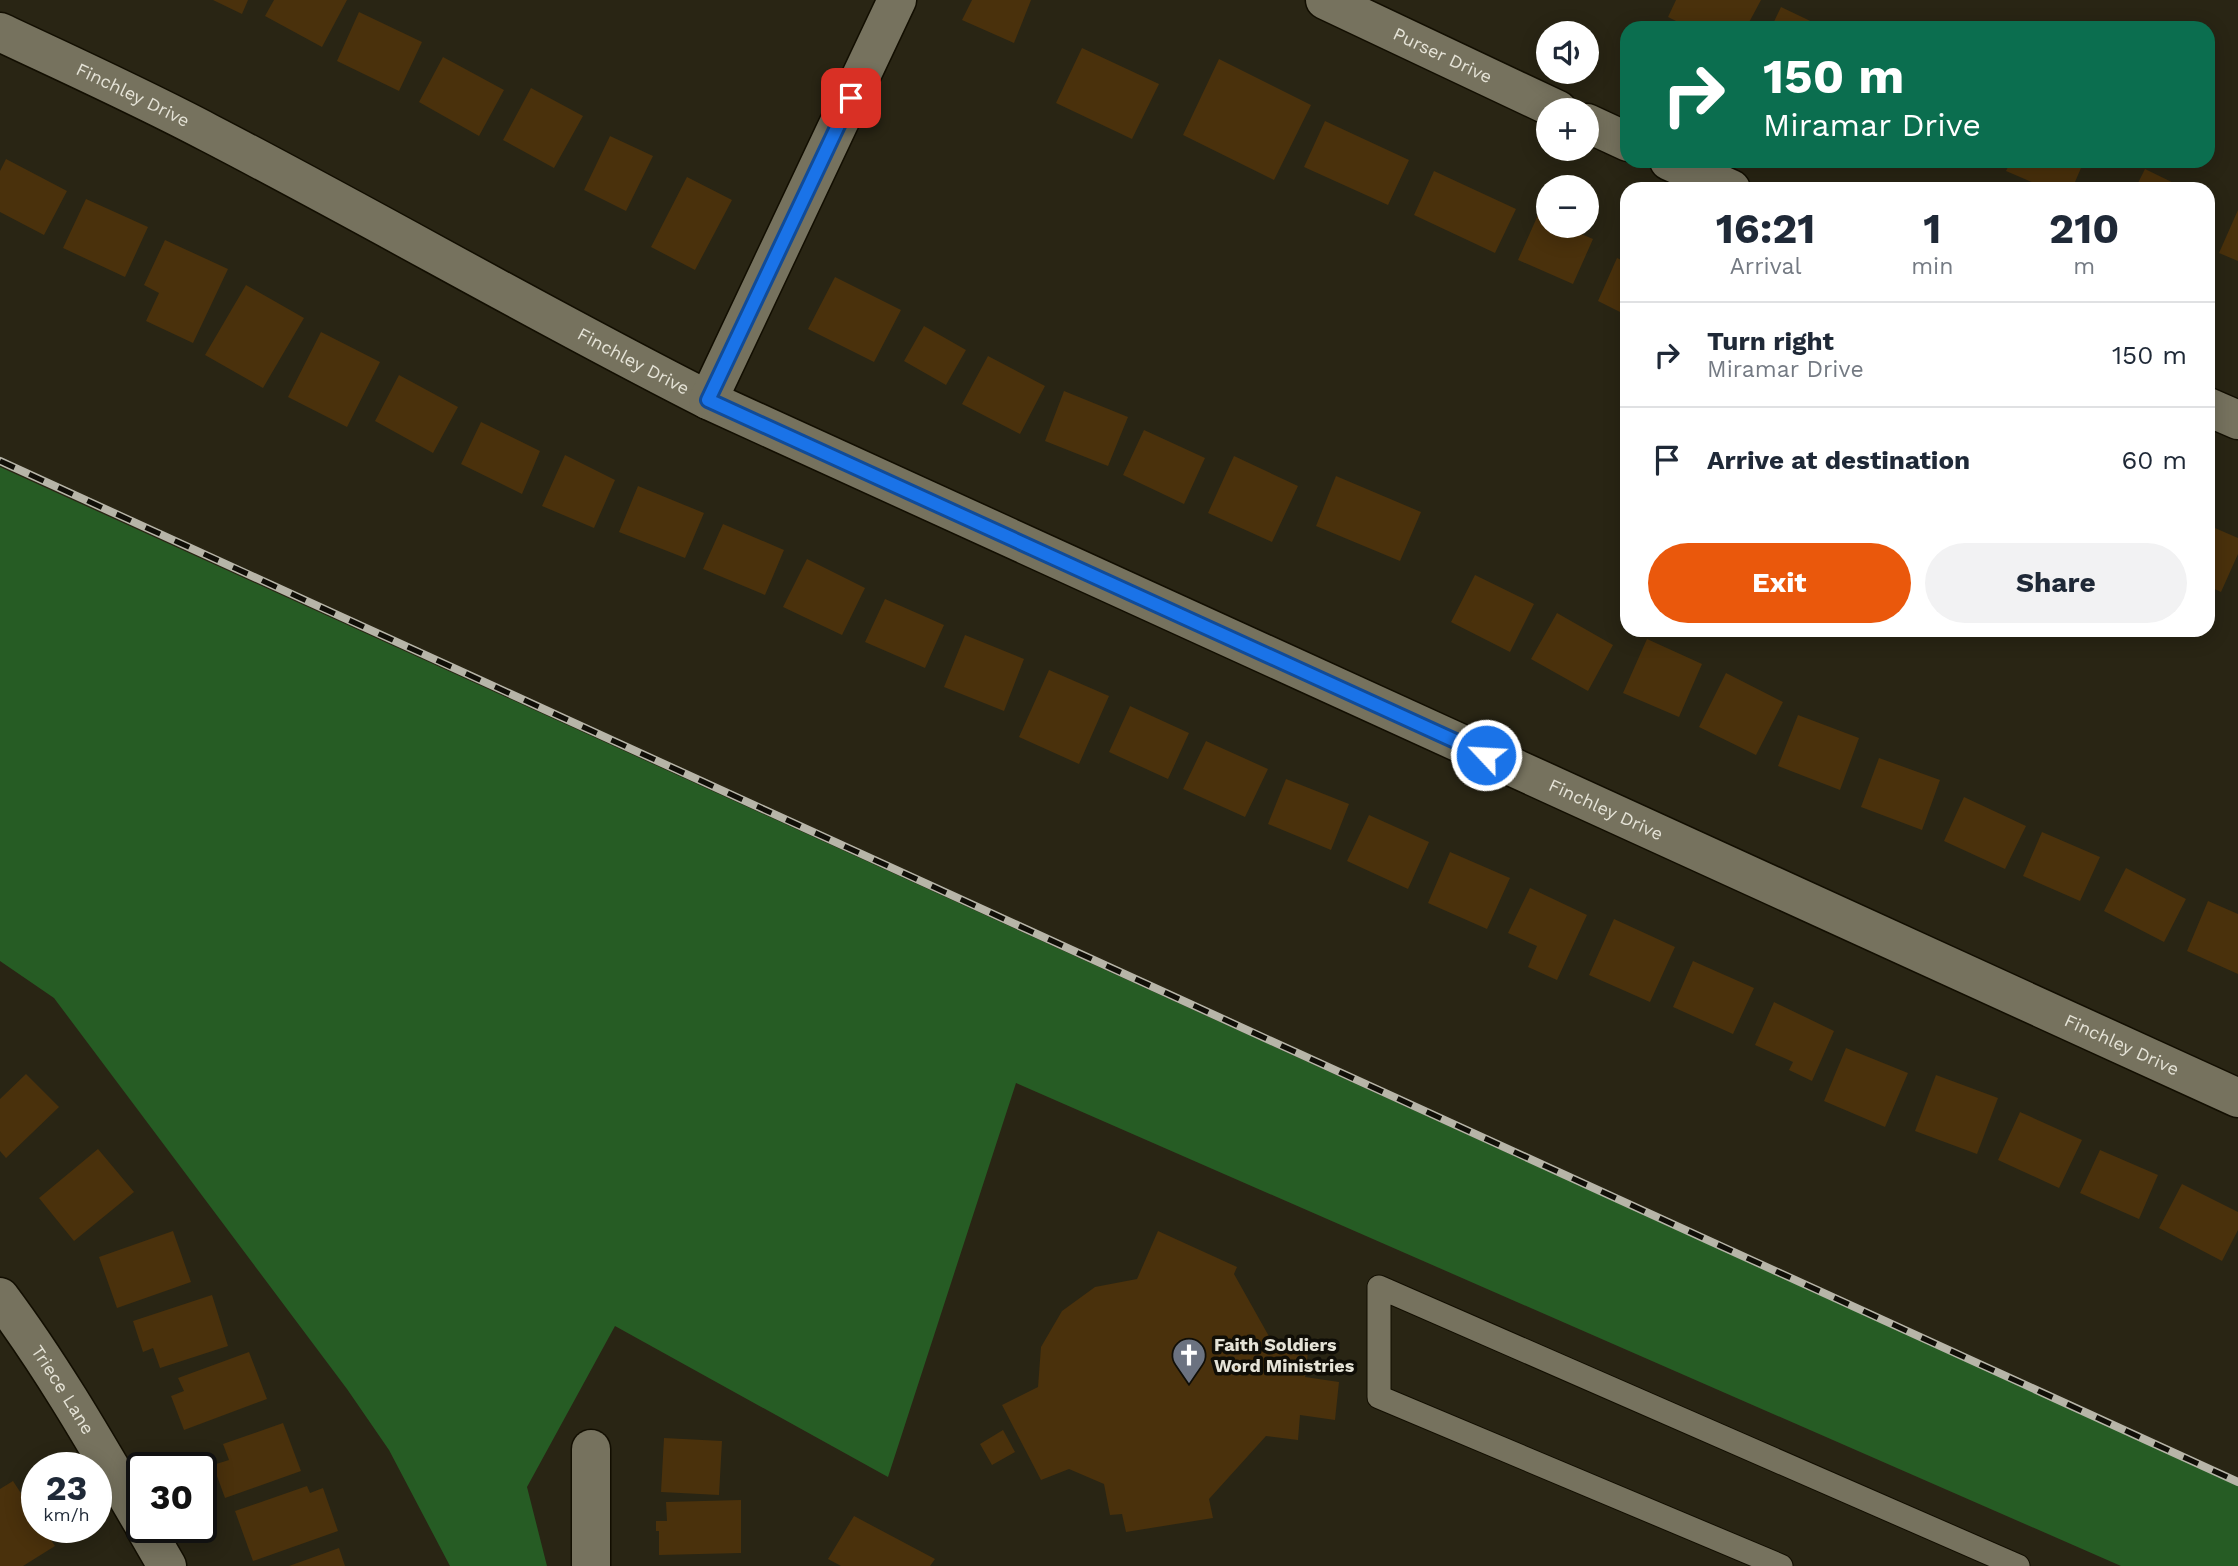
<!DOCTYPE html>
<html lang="en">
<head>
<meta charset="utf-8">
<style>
  body { margin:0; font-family:"Work Sans",sans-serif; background:#f2f2f3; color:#1f2937; height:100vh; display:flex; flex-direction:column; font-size:26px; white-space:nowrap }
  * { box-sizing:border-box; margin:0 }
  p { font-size:23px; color:#747a83 }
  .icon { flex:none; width:38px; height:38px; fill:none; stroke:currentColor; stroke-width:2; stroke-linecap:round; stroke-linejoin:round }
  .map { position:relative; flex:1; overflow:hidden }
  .sheet { position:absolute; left:1620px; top:182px; width:595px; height:455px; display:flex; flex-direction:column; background:#fff; border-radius:21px; box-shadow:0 4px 18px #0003 }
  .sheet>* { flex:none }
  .top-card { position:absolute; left:1620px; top:21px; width:595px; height:147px; border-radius:21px; box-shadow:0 4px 18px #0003; background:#0b6e4f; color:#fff; overflow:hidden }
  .controls { position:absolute; left:1536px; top:21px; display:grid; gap:14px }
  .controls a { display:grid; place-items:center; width:63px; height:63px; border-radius:50%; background:#fff; box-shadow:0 4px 18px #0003; font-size:35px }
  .speed { position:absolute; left:21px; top:1452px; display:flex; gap:14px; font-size:35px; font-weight:700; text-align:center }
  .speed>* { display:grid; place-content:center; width:91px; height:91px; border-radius:50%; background:#fff; box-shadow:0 4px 18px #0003; line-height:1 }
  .speed small { font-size:18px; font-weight:400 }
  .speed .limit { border:4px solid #111; border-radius:10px; background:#fff; color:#111 }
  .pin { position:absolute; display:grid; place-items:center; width:60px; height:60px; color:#fff; margin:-30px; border-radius:14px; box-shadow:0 4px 10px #0006 }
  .me { position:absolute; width:77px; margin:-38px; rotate:295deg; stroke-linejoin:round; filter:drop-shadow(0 0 5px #0008) }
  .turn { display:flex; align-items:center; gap:24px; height:147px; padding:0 28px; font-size:32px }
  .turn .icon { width:91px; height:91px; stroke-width:2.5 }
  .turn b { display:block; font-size:49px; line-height:60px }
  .eta { display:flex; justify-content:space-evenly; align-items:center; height:119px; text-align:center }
  .eta b { font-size:42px; font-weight:700; line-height:49px }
  .action { display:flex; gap:14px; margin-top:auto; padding:14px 28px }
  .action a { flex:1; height:80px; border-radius:42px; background:#ea580c; color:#fff; font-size:28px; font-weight:700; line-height:80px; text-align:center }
  .action a+a { background:#f2f2f3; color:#1f2937 }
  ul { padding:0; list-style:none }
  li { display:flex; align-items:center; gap:21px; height:105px; padding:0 28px; border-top:2px solid #e0e1e3 }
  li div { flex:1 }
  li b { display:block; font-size:26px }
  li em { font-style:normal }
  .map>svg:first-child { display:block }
  .forest { fill:#265c24 }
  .building { fill:#4a310c }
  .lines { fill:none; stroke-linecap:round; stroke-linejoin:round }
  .service-casing { stroke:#120e01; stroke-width:25 }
  .minor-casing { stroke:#120e01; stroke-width:41 }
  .service { stroke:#76725e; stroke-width:23 }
  .minor { stroke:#76725e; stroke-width:38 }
  .rail-casing { stroke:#b7b5a8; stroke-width:8 }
  .rail { stroke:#100e07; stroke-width:5; stroke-dasharray:16; stroke-linecap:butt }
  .route-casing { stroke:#114b97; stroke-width:18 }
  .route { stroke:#1a73e8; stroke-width:12 }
  .labels { text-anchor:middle; stroke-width:7; stroke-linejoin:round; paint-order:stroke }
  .street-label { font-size:18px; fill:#e5e3d7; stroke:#100e07 }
  .poi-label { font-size:18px; font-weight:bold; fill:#e5e3d7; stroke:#100e07; text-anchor:start }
</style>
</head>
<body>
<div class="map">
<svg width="2238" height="1566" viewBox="0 0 2238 1566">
  <rect width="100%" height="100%" fill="#292514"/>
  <path class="forest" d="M0,467L2238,1485V1566H2121L1016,1083L888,1477L615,1326L527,1487L547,1566H450L389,1450L347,1389L54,998L0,961Z"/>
  <path class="building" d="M213,0H248L242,14Z
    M274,0H347L322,47L265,16Z
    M972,0H1031L1014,43L962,20Z
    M1676,0H1761L1746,28H1690L1668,17Z
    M1781,7L1825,28H1771Z
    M359,12L422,42L399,91L337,61Z
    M1082,48L1159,84L1132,139L1056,103Z
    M443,57L504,90L479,136L419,102Z
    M1219,59L1311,105L1274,180L1183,135Z
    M531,88L583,116L554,168L503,140Z
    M1325,121L1409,160L1388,205L1304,167Z
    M610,136L653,156L626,211L584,190Z
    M6,159L67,191L44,235L0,212V171Z
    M2011,161H2084L2072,189H2048L2006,171Z
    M2145,169L2186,189H2135Z
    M1434,171L1516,209L1495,253L1414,215Z
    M687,177L732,200L695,270L651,247Z
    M86,199L148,227L125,277L63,248Z
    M2238,210V261L2219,253Z
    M1538,215L1549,220V226H1562L1593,239L1573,284L1518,260Z
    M165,240L228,269L193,343L146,321L159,293L144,285Z
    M1617,258L1628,263V316L1598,301Z
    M835,277L901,310L874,362L808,329Z
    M246,285L304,318L263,388L205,355Z
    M924,326L966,350L946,385L904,361Z
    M321,332L380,362L347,427L288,397Z
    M988,356L1045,386L1020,434L962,404Z
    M399,375L458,407L433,453L375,421Z
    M1064,391L1128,417L1108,466L1045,441Z
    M481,422L540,451L522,494L461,464Z
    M1144,430L1205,458L1184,504L1123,475Z
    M565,455L615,480L594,528L542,506Z
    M1234,456L1298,486L1272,542L1208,513Z
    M1336,476L1421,512L1400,561L1316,526Z
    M638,486L704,513L685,558L619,532Z
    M723,524L784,550L765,595L703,569Z
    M2208,525L2238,538V554L2221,592L2208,586Z
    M807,559L865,588L842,635L783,607Z
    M1475,575L1534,604L1510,652L1451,622Z
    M885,599L944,625L925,668L865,642Z
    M1557,613L1613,645L1588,691L1531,659Z
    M965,635L1024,659L1004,711L944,687Z
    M1647,639L1702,664L1679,717L1623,693Z
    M1049,670L1109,696L1079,764L1019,737Z
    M1726,673L1783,702L1756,755L1699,727Z
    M1130,706L1189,733L1168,779L1109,752Z
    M1798,715L1859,738L1840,790L1778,766Z
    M1206,741L1268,769L1245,817L1183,789Z
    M1879,758L1940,780L1922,830L1861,807Z
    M1286,779L1349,804L1331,850L1268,824Z
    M1964,797L2026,826L2005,869L1944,841Z
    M1369,815L1429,842L1408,889L1347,861Z
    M2042,832L2100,857L2080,901L2023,876Z
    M1450,852L1510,878L1487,929L1428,903Z
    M2126,868L2186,899L2164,942L2104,911Z
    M1530,888L1587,915L1557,980L1528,967L1537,946L1508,933Z
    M2208,901L2238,914V974L2187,951Z
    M1614,919L1675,947L1650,1002L1589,975Z
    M1693,961L1754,988L1733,1034L1673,1007Z
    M1774,1002L1834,1031L1812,1081L1789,1070L1793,1062L1755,1045Z
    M1846,1048L1908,1073L1885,1127L1824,1101Z
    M26,1074L59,1107L6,1158L0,1151V1099Z
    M1936,1075L1998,1098L1977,1154L1915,1131Z
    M2020,1112L2082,1140L2059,1188L1998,1160Z
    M98,1149L134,1192L74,1241L39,1198Z
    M2100,1150L2158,1175L2139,1219L2080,1193Z
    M2182,1184L2238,1212V1230L2222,1261L2159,1228Z
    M173,1231L191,1282L117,1308L99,1257Z
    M1158,1231L1237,1267L1234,1274L1276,1349L1308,1352L1305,1377L1339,1382L1335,1420L1300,1415L1298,1440L1266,1436L1209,1499L1213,1518L1126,1532L1122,1514L1110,1515L1104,1484L1069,1469L1041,1480L1002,1405L1038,1387L1041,1347L1062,1311L1095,1287L1137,1279Z
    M212,1295L228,1346L160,1368L153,1348L143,1352L133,1321Z
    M249,1352L267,1399L184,1430L171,1396L184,1391L178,1378Z
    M283,1423L301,1471L225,1498L213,1465L229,1460L223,1444Z
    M1003,1430L1015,1452L992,1465L980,1444Z
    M664,1438L722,1441L719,1495L661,1492Z
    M13,1481L37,1518V1528H43L55,1546L23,1566H0V1489Z
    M307,1486L310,1493L323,1488L338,1531L253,1561L235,1511Z
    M741,1500V1553L659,1555V1531H656V1521H667L666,1502Z
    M854,1516L935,1559L930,1566H841L828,1559Z
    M339,1548L345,1566H289Z"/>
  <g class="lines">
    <g class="service-casing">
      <path id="service" d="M1781,1566L1379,1397V1287L2018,1566"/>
    </g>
    <g class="minor-casing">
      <g id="minor">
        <path id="s1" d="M1325,0L1558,110"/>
        <path id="s2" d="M0,32C70,65 141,97 209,133C377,220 540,315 708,400L2238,1098"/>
        <path d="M1587,123L1628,142"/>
        <path d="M1669,161L1731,189"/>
        <path d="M708,400L897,0"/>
        <path d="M2208,407L2238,420"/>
        <path id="s3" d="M0,1297C53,1368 97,1445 142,1522"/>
        <path d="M145,1528L167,1566"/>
        <path d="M591,1566V1449"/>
      </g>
    </g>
    <use href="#service" class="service"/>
    <use href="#minor" class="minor"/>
    <g class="rail-casing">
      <path id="rail" d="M0,461L2238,1482"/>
    </g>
    <use href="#rail" class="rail"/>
  </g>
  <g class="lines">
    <g class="route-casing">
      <path id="route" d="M851,98L708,400L1486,755"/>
    </g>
    <use href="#route" class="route"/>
  </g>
  <defs>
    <g id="church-pin" transform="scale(1.75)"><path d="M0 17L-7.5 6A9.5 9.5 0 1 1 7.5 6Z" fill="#6b7280" stroke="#100e07"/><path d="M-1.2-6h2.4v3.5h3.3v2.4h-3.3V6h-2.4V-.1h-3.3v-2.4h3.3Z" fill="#fff"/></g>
  </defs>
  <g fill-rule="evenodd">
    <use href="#church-pin" x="1189" y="1355"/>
  </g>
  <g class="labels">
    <g class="street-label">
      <text dy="6" stroke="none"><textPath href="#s1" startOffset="130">Purser Drive</textPath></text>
      <text dy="6" stroke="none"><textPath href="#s2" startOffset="147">Finchley Drive</textPath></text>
      <text dy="6" stroke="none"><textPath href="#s2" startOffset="714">Finchley Drive</textPath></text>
      <text dy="6" stroke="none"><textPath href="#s2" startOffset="1785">Finchley Drive</textPath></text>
      <text dy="6" stroke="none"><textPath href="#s2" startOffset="2352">Finchley Drive</textPath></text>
      <text dy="6" stroke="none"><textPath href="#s3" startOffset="112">Triece Lane</textPath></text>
    </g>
    <g class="poi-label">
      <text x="1214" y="1351">Faith Soldiers<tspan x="1214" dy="21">Word Ministries</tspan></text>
    </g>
  </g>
</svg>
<div class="controls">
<a><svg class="icon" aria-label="sound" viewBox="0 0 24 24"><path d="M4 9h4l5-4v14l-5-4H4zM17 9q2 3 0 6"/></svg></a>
<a>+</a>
<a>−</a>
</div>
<div class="speed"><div>23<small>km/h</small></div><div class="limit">30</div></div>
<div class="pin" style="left:851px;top:98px;background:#d93025"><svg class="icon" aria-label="arrive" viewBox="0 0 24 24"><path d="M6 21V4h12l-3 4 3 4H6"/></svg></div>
<svg class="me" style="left:1486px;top:755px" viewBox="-20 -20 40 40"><circle r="17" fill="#1a73e8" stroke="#fff" stroke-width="3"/><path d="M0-11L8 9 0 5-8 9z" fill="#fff"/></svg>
<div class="top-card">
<div class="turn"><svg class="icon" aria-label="right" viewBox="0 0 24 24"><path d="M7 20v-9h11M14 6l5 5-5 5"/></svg><div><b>150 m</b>Miramar Drive</div></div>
</div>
<section class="sheet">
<div class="eta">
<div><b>16:21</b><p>Arrival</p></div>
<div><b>1</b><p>min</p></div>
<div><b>210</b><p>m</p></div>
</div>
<ul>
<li><svg class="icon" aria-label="right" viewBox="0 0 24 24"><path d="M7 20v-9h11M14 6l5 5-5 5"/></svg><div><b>Turn right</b><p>Miramar Drive</p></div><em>150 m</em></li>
<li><svg class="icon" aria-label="arrive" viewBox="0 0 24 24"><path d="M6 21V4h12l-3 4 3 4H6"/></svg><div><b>Arrive at destination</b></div><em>60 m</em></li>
</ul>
<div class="action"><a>Exit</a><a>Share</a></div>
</section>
</div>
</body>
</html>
